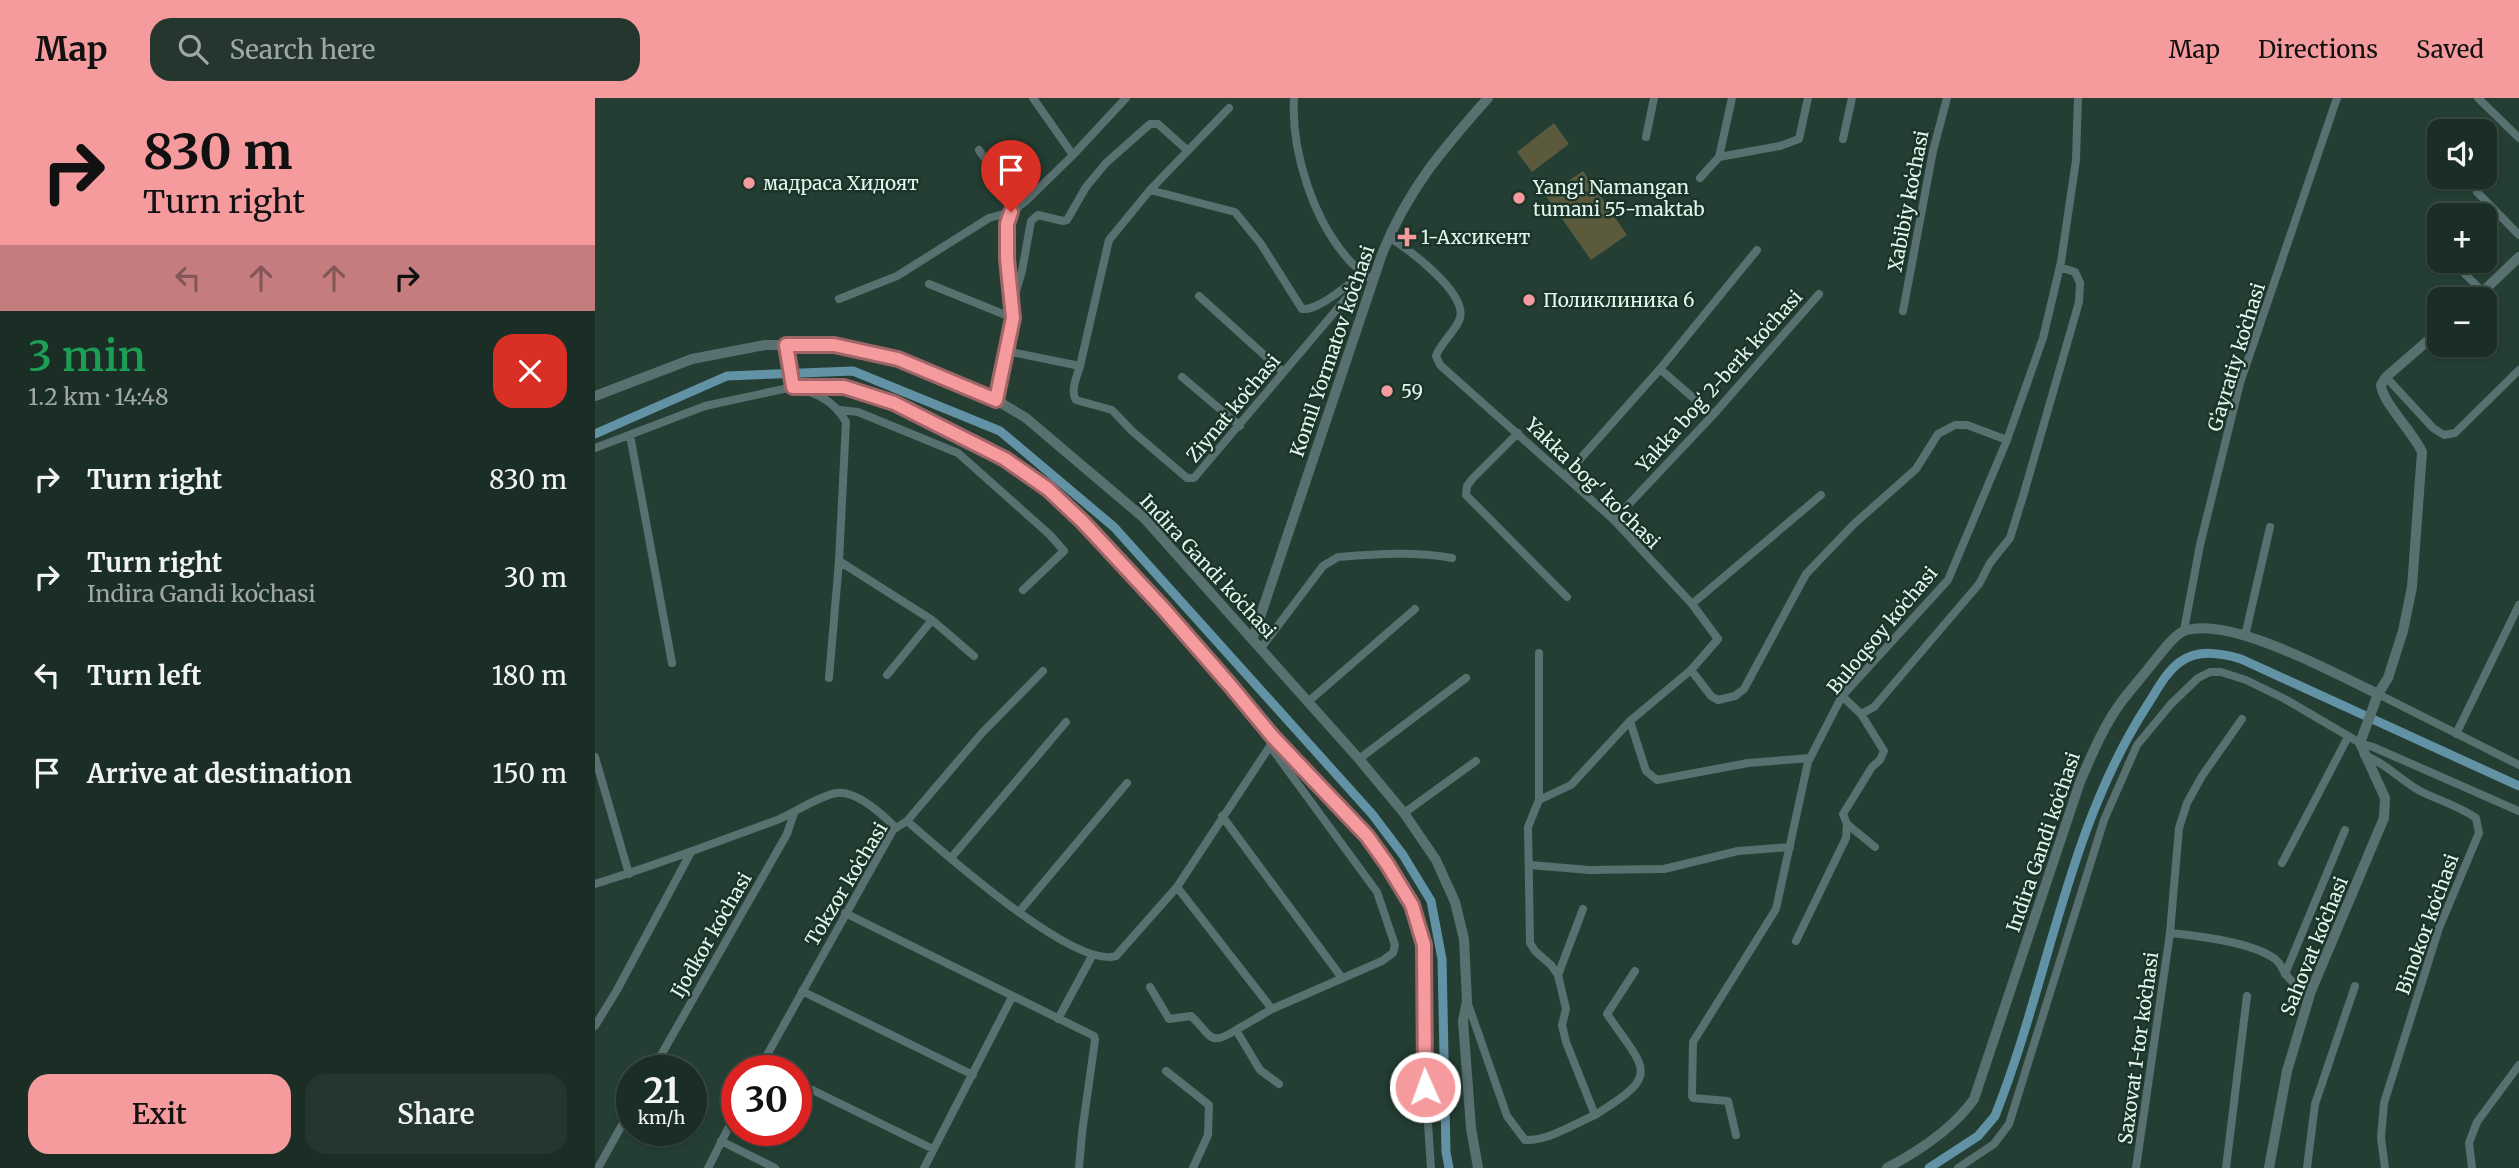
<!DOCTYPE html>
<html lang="en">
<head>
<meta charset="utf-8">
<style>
  body { margin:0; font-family:Merriweather,serif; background:#24362e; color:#f1f3f6; height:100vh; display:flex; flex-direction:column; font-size:26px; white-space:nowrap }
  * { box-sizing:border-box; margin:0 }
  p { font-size:23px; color:#a0a8a7 }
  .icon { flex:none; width:38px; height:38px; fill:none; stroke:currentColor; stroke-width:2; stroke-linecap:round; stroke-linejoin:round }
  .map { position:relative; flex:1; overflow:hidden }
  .drawer { display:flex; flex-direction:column; background:#1b2e26; width:595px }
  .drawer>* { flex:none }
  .banner { background:#f59b9e; color:#111; overflow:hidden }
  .controls { position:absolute; left:1832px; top:21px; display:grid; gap:14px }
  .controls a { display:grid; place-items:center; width:70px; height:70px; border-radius:14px; background:#1b2e26; box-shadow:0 2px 5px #0004,0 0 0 2px #394a43; font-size:35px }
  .speed { position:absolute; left:21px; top:957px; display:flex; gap:14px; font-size:35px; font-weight:700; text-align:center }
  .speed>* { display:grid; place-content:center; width:91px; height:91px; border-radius:50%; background:#1b2e26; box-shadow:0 2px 5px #0004,0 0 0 2px #394a43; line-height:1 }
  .speed small { font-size:18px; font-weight:400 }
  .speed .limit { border:10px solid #d22; background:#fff; color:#111 }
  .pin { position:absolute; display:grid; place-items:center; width:60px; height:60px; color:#fff; margin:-72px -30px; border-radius:50% 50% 50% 0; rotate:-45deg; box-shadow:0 0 7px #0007 }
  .pin .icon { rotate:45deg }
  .me { position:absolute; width:77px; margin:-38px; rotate:358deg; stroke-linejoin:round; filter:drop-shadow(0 0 5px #0008) }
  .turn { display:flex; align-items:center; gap:24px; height:147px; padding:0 28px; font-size:32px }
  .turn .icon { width:91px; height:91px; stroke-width:2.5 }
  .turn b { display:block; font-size:49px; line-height:60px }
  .lanes { display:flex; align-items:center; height:66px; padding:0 28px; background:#0003; justify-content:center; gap:35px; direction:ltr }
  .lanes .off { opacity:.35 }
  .round { display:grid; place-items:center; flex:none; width:74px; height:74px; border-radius:21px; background:#24362e }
  .head { display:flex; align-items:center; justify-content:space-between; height:119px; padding:0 28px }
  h1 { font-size:42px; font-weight:600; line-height:52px; color:#1e9e55 }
  .button { display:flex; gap:14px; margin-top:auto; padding:14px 28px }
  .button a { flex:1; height:80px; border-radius:21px; background:#f59b9e; color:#111; font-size:28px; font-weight:600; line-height:80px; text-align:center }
  .button a+a { background:#24362e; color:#f1f3f6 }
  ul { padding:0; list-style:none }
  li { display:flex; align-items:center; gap:21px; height:98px; padding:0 28px }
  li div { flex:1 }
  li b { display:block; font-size:26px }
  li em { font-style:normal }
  header { display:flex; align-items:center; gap:42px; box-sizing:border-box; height:98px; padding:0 35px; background:#f59b9e; color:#111 }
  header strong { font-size:33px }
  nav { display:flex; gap:38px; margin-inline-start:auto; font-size:24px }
  .search { width:490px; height:63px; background:#24362e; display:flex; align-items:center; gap:18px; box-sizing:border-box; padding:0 24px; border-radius:21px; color:#a0a8a7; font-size:26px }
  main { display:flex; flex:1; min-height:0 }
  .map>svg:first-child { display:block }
  .green { fill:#5b5a3c }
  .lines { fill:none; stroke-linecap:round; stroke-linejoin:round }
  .canal { stroke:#6292a6; stroke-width:9 }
  .minor { stroke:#597070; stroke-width:8 }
  .tertiary { stroke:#597070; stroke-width:10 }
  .route-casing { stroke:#9f6567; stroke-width:18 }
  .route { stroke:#f59b9e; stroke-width:12 }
  .poi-dot { fill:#f59b9e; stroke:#1a3429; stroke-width:2.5 }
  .labels { text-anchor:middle; stroke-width:5; stroke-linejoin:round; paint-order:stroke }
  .poi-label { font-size:19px; fill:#e5f5ed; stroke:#1a3429; text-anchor:start }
  .street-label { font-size:19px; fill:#e5f5ed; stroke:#1a3429 }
</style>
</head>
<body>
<header>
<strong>Map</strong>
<div class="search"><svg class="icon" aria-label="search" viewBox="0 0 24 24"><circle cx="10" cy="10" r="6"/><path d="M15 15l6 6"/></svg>Search here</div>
<nav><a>Map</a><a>Directions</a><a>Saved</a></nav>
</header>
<main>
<section class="drawer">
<div class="banner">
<div class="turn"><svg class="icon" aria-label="right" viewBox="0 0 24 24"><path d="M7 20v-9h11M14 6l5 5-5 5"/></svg><div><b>830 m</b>Turn right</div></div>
<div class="lanes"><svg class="icon off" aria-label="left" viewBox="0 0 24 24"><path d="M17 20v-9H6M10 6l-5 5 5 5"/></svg><svg class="icon off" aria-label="ahead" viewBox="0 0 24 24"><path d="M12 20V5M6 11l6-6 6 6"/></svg><svg class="icon off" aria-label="ahead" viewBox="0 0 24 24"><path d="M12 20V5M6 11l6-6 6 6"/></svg><svg class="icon" aria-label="right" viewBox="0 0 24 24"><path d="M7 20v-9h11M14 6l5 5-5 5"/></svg></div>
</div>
<div class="head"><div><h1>3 min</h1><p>1.2 km · 14:48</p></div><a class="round" style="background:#d93025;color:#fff"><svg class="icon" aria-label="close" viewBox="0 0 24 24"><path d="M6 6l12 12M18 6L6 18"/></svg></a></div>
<ul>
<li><svg class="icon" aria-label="right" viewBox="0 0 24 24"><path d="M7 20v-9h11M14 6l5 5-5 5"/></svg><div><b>Turn right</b></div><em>830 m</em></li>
<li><svg class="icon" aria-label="right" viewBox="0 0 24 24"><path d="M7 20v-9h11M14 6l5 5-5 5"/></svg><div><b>Turn right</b><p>Indira Gandi koʻchasi</p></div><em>30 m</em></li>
<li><svg class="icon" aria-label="left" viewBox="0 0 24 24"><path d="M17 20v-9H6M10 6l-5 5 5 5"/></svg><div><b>Turn left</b></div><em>180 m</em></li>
<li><svg class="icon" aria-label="arrive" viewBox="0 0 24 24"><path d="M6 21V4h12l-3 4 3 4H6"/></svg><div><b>Arrive at destination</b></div><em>150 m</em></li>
</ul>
<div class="button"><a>Exit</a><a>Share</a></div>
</section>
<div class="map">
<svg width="1924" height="1070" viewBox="0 0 1924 1070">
  <rect width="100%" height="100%" fill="#243e33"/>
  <path class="green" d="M959,25L974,46L937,74L922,54Z
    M988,73L1032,137L996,162L951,98Z"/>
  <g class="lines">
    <path class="canal" d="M0,336L132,278L258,273L405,333L519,429L777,716L808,757L836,803L847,861L851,1054L854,1070
      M1334,1070L1383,1038L1400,1018C1454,882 1472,730 1553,606C1562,592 1571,574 1585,564C1603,551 1626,555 1646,561L1924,688"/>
    <path class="minor" d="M438,0L478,57
      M699,0C696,53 718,122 754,162C761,170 770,176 778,183
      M1883,0L1924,40
      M1051,39L1059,0
      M1248,41L1257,0
      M384,52L423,110
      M1124,59L1185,48L1204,41L1213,0
      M1105,80L1124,59L1137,0
      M555,92L640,114L666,146L707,211C724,213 754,185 769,175
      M1882,94L1924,137
      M794,139C813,151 872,194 865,220C861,233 846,244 841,258L845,267L1019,422L1097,506L1123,541L1096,572L1035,623L976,687L944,702
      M1842,148L1844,150
      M1857,163L1888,194
      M334,186L418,220
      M604,198L688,274
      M244,201L302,178L394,120L416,114
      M418,204L427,173L436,123L443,117L468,123L472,122L491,89L511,65L555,26H563L592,52
      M1308,213L1338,53L1352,0
      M191,247L198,289C221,295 239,302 251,324L244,463L337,522L292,577
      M411,253L485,268L514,142L555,92L634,10
      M485,268C482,278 475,293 481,302L517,312L537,333L592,380H599L754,197L759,182
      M1065,271L1118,317
      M587,279L645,328
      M1791,279L1838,330L1849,337L1860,335L1924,272
      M401,302L418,220L412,161V126L416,114L431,103L478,57L531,0
      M245,312L263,314L363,355L455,437L469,453L428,492
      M923,335L878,380L872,388L871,397L972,499
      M35,337L77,565
      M0,350L110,308L198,289L249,290L299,305L410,361L453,391L487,424L567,509L635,587L678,639L772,739L792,766L817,807L829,847V966L836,1070
      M970,378L1065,271L1162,152
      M1019,422L1118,317L1224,196
      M1097,506L1226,397
      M337,522L379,558
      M1589,532L1605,447L1645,285L1742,0
      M1650,538L1675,429
      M666,550L728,468L743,459C782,456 819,453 857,460
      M1096,572L1116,598L1123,602L1140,598L1149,591L1211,476L1259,426L1321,371L1343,336L1360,327H1372L1412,342
      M234,580L244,463
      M1783,596L1924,667
      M1247,598L1266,616L1279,609L1384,486L1395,465L1415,440L1429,395L1484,204L1485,185L1480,174L1465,169
      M714,603L820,511
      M1035,623L1051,673L1062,682L1153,665L1215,660
      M1861,636L1924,507
      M675,648L782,794L800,847L798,855L787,863L677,911L641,932L665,972L684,986
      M1769,657C1791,665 1805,682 1825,693C1843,702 1864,708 1881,720L1884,735L1844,830L1789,1005L1786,1040L1790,1070
      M0,659L34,776
      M764,661L871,580
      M809,715L881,663
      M627,718L747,880
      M312,723C346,752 479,872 521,858L582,789L675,648L678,639
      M1252,726L1280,749
      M356,760L471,624
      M1687,765L1753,639
      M935,767L994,772L1069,771L1143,753L1195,749
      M0,786C62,767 122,744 182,722C202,714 221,699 241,695C261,692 287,716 300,729
      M582,789L677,911
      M424,814L532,685
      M250,815L499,938L500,942L487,1035L484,1070
      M1575,835C1604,838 1657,844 1680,861C1685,865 1687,870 1690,875C1696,885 1705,889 1716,893
      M1201,843L1251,740L1252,726L1248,716L1277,669L1285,662L1289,653L1266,616
      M1690,876L1750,732
      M963,877L988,811
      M555,889L574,921L596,918C616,936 613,950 641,932
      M207,893L378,977
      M872,903L912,1018L930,1042C953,1043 979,1026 1000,1017L971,944L967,927L971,911L963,877L956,867L940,853L935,845L933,729L944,702V555
      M463,921L497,858
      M0,928L22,892L96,754
      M166,967L179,973
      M57,973L192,736L199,715
      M163,973L298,732L312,723L387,635L448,573
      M571,973L614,1007L613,1037L598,1070
      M201,984L338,1051
      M1000,1017C1066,976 1052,974 1012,916L1040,873
      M1141,1037L1133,1003L1098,1000L1097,998L1098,944L1181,811L1213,664L1247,598L1353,482L1412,342L1448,240L1466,164L1481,62L1483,0
      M126,1043L180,1070
      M3,1070L37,1009
      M113,1070L142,1013
      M329,1070L417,899
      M1363,1070L1399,1046L1414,1026L1509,722L1542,647L1576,606L1603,580L1615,574H1626L1651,582L1690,601L1765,645L1778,649L1924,713
      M1541,1070L1575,835L1584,730L1592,705L1607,678L1647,621
      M1631,1070L1652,898
      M1712,1070L1720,1006L1760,888
      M1877,1070L1874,1045L1882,1024L1924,967"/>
    <path class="tertiary" d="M1880,201L1924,159
      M0,298L97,261L170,247H239L303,261L401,302L431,320L549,420L764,661L809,715L841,762L860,804L869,841L872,903L868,923L876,1030L883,1070
      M658,540L787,156C813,91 847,52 893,0
      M1292,1070C1324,1053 1358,1031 1379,1001L1485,684C1497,656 1509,627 1527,603C1538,589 1550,575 1561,561C1569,552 1580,535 1592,532C1640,520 1738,575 1783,596
      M1674,1070L1692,973L1716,893L1789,720L1790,700L1765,645L1783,596L1793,580L1808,533L1817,489L1827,354C1819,335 1787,304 1786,287L1791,279L1844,233"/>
  </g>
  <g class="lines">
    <g class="route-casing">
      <path id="route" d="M416,114L412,126V161L418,220L401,302L303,261L239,247H191L198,289H249L299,305L410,361L453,391L488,424L567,509L635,587L678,639L772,738L792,766L817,807L829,847L830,989"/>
    </g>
    <use href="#route" class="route"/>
  </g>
  <g class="poi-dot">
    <circle cx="154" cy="85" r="7"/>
    <circle cx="924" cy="100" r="7"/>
    <path d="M808.5 128.5h7v7h7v7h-7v7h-7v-7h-7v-7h7z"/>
    <circle cx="934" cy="202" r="7"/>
    <circle cx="792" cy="293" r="7"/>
  </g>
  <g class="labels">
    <g class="poi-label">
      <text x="168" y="92">мадраса Хидоят</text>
      <text x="938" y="96">Yangi Namangan<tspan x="938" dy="22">tumani 55-maktab</tspan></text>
      <text x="826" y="146">1-Ахсикент</text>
      <text x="948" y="209">Поликлиника 6</text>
      <text x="806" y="300">59</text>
    </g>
    <g class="street-label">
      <text transform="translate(1313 103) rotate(-79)" y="7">Xabibiy koʻchasi</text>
      <text transform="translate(737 253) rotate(-71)" y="7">Komil Yormatov koʻchasi</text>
      <text transform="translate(1641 259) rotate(-73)" y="7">Gʻayratiy koʻchasi</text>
      <text transform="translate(1124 283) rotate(-48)" y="7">Yakka bogʻ 2-berk koʻchasi</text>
      <text transform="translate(638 310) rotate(-50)" y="7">Ziynat koʻchasi</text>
      <text transform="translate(998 385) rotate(44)" y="7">Yakka bog' ko'chasi</text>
      <text transform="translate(613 468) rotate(47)" y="7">Indira Gandi koʻchasi</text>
      <text transform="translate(1287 532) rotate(-50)" y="7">Buloqsoy koʻchasi</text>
      <text transform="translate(1448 744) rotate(-71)" y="7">Indira Gandi koʻchasi</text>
      <text transform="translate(251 786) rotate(-59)" y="7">Tokzor koʻchasi</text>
      <text transform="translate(1832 826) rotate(-70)" y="7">Binokor koʻchasi</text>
      <text transform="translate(116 837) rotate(-60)" y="7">Ijodkor koʻchasi</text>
      <text transform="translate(1719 848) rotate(-68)" y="7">Sahovat koʻchasi</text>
      <text transform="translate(1543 950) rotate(-82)" y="7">Saxovat 1-tor koʻchasi</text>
    </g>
  </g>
</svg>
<div class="controls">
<a><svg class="icon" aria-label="sound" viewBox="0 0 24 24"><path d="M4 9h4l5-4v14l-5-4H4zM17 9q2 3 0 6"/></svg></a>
<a>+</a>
<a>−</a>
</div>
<div class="speed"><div>21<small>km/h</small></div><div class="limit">30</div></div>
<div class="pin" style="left:416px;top:114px;background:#d93025"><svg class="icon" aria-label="arrive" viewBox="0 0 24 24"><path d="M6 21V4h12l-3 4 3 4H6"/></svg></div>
<svg class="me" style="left:830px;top:989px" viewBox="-20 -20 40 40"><circle r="17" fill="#f59b9e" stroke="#fff" stroke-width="3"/><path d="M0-11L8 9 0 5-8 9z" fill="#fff"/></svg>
</div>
</main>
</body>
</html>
